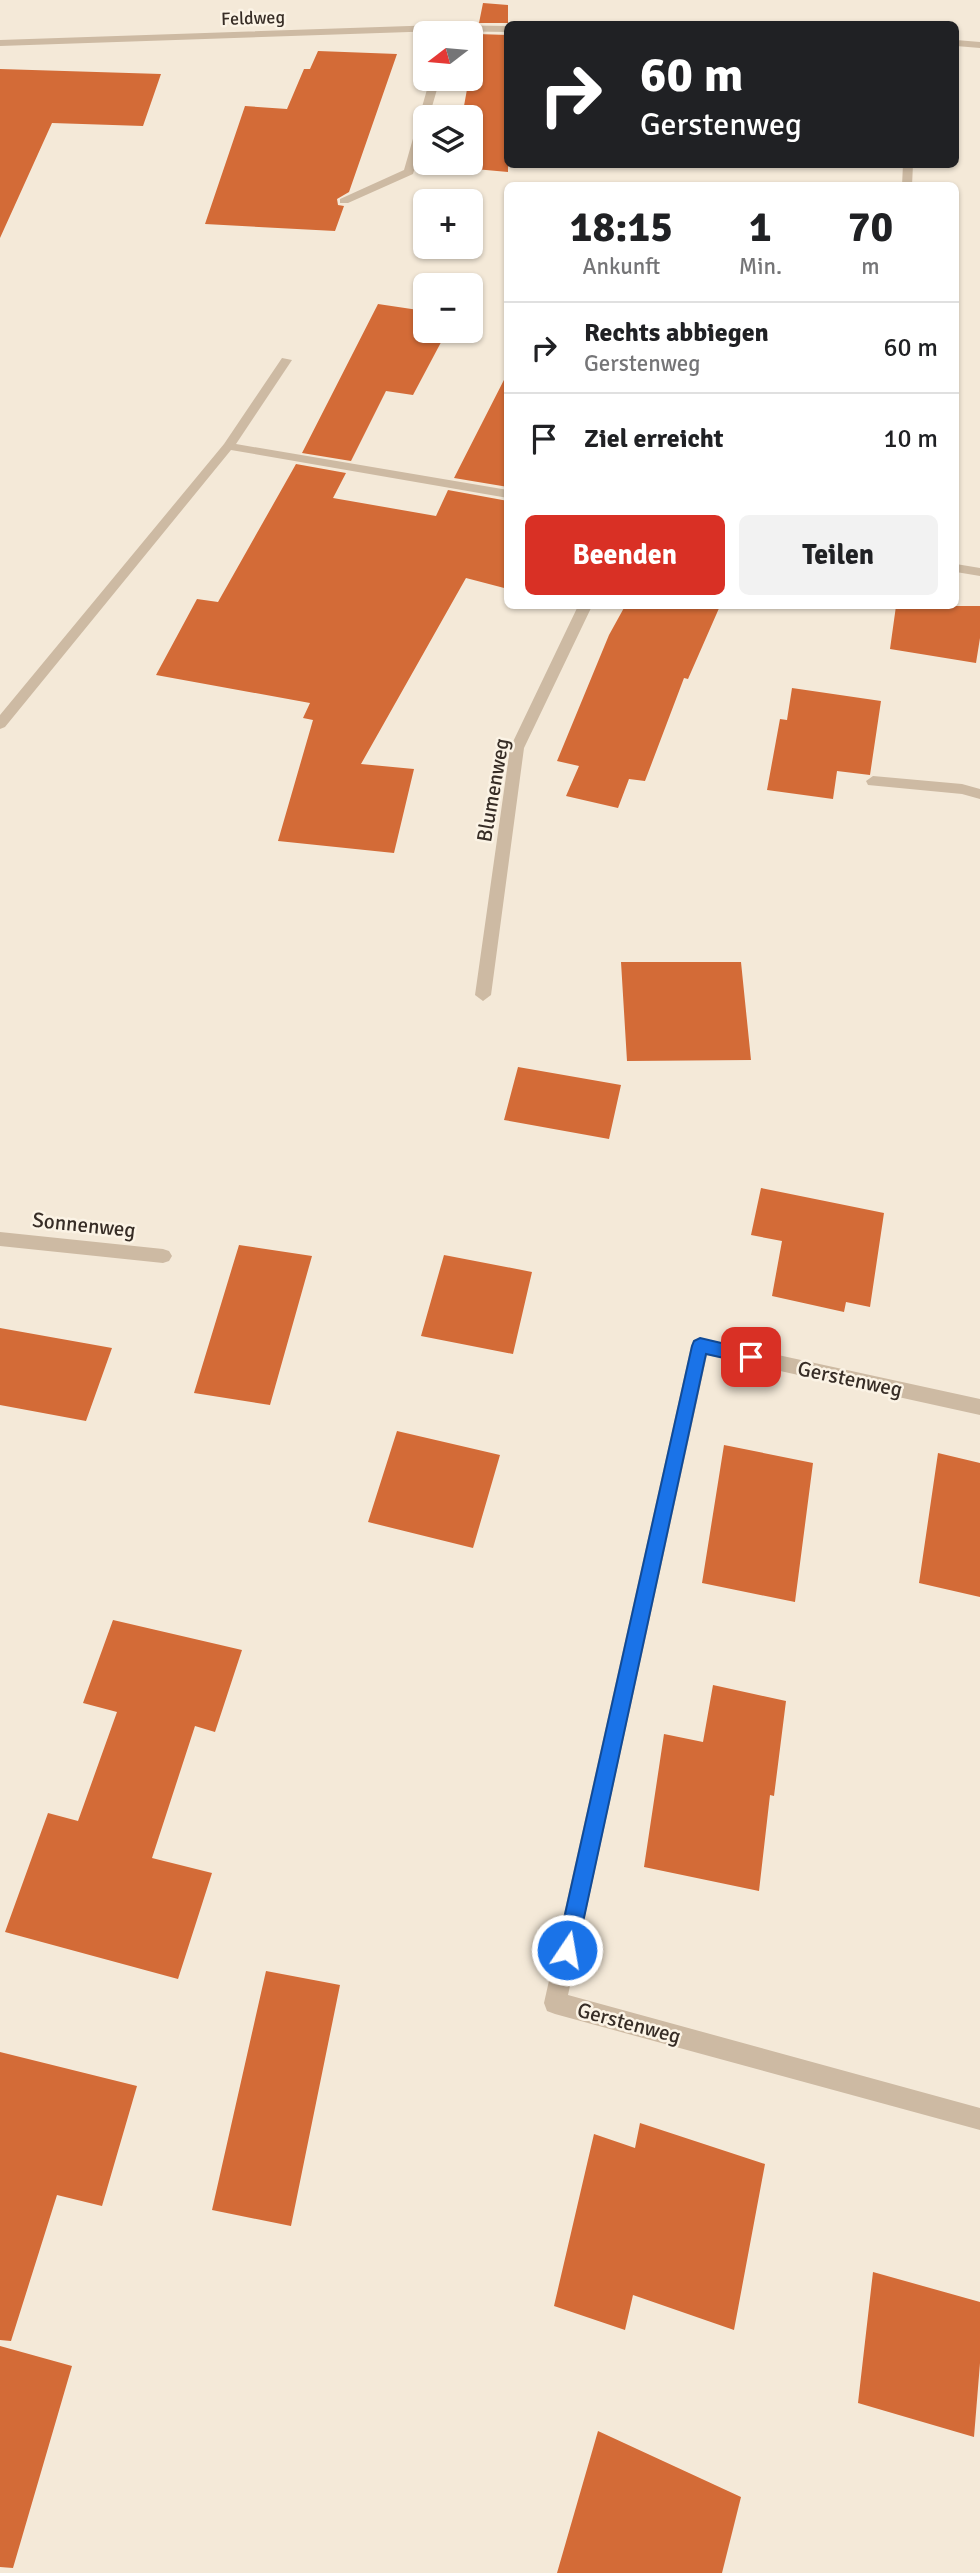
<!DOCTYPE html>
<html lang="de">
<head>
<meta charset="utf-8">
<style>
  body { margin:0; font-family:Signika,sans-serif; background:#f2f2f2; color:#202124; height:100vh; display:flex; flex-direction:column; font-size:26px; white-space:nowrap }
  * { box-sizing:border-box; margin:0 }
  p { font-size:23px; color:#757577 }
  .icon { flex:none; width:38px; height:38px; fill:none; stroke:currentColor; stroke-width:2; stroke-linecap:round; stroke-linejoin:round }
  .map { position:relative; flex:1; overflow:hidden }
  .sheet { position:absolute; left:504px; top:182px; width:455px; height:427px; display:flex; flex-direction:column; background:#fff; border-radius:10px; box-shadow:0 2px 5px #0004 }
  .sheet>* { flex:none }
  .banner { position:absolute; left:504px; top:21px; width:455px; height:147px; border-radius:10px; box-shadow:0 2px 5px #0004; background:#202124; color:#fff; overflow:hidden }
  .needle { width:46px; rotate:254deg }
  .buttons { position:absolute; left:413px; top:21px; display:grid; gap:14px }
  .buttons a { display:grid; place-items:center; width:70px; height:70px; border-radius:10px; background:#fff; box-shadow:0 2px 5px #0004; font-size:35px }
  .pin { position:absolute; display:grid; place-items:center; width:60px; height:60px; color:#fff; margin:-30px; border-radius:14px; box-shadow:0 4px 10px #0006 }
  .me { position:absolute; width:77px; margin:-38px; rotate:12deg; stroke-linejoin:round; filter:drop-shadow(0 0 5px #0008) }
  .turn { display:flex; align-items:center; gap:24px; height:147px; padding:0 21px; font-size:32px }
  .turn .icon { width:91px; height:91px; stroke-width:2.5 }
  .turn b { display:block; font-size:49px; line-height:60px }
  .eta { display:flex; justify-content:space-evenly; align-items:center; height:119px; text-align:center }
  .eta b { font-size:42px; font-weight:800; line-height:49px }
  .cta { display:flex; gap:14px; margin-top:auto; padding:14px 21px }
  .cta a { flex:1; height:80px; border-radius:10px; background:#d93025; color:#fff; font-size:28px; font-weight:800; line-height:80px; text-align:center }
  .cta a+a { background:#f2f2f2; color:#202124 }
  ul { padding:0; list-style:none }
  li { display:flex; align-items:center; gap:21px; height:91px; padding:0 21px; border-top:2px solid #e0e0e0 }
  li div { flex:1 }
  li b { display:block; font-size:26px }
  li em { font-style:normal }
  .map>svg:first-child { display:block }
  .building { fill:#d36b37 }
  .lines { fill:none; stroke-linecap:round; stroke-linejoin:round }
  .lane { fill:#cdbaa3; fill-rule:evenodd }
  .street { fill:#cdbaa3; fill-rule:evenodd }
  .route { fill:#1a73e8; stroke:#114b97; stroke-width:2 }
  .labels { text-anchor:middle; stroke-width:5; stroke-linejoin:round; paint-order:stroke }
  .far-street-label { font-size:18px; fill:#372d26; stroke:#fbf3e5 }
  .street-label { font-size:21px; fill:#372d26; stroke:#fbf3e5 }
</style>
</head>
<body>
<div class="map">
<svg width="980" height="2573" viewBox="0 0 980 2573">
  <rect width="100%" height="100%" fill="#f4e9d8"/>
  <path class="building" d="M483,3L508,5V23H479Z
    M477,34L508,35V172L453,167L454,163H471V117H462Z
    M318,51L397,54L349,192L337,199L338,205L344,206L335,231L205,224L245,106L287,109L304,69H310Z
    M0,69L161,74L143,126L52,123L0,238Z
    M378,304L425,311V331H447L413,395L386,391L351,461L302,453Z
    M508,372V487L454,478Z
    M296,464L346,473L333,498L436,516L448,490L508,501V589L466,578L361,764L414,769L394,853L278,841L313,720L303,718L310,703L156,675L197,599L218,602Z
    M625,606H720L688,679L684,678L645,781L629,779L618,808L566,796L579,766L557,761L609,635Z
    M896,606H980V638L976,663L890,649Z
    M792,688L881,701L870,775L837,771L833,799L767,790L780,719L787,720Z
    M621,962H741L751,1060L627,1061Z
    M518,1067L621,1085L609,1139L504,1120Z
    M761,1188L884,1213L870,1307L846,1302L844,1312L772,1296L782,1241L751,1235Z
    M239,1245L312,1256L270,1405L194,1393Z
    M444,1255L532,1272L513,1354L421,1336Z
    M0,1328L112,1348L86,1421L0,1405Z
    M397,1431L500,1455L473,1548L368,1522Z
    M724,1445L813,1463L795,1602L702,1583Z
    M938,1453L980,1463V1597L919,1583Z
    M113,1620L242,1650L215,1732L195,1726L152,1858L212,1873L178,1979L5,1932L48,1813L78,1821L117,1712L83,1703Z
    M713,1685L786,1701L774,1796L770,1795L759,1891L644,1867L664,1734L703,1742Z
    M266,1971L340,1985L291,2226L212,2210Z
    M0,2052L137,2086L102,2206L57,2195L11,2341L0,2340Z
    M640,2123L765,2164L734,2330L633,2295L625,2330L554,2306L594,2134L635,2148Z
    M873,2272L980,2302V2363L974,2437L858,2403Z
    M0,2346L72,2366L13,2568L0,2567Z
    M598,2431L741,2497L722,2573H557Z"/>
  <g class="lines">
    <path class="lane" d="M873,776L962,784L980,789V799L962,794L868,785L866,781Z"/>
    <path class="street" d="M439,25L508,26V32L439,31L0,46V40Z
      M956,40L980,42V48L956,46Z
      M430,79H440L429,117H425V132L413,174L348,203H340V199L404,170Z
      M903,164H913L912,186H902Z
      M282,358L292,360L236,444L508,490V498L231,450L5,727L0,729V715L224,444Z
      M956,564L980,568V576L956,572Z
      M578,606H592L524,748L491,995L483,1001L475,995L510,748Z
      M0,1232L163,1249L169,1251L172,1256L169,1261L163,1263L0,1246Z
      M700,1338L980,1399V1415L707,1355L568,1995L980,2108V2130L555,2014L547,2011L544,2003L691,1346L694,1340Z"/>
  </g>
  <path class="route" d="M700,1338L751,1350L757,1352L759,1357L757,1362L751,1364L706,1354L577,1950L574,1957L567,1960L560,1957L557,1950L692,1346L694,1341Z"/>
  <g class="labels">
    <g class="far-street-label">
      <text transform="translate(253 18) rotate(-2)" y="6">Feldweg</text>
    </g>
    <g class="street-label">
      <text transform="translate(493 790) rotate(-80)" y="7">Blumenweg</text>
      <text transform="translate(84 1225) rotate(6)" y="7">Sonnenweg</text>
      <text transform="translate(850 1379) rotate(12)" y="7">Gerstenweg</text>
      <text transform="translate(629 2023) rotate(15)" y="7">Gerstenweg</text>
    </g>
  </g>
</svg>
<div class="buttons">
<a><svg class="needle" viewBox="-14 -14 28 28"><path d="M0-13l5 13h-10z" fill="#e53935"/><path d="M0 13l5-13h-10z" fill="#757577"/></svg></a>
<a><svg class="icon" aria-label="layers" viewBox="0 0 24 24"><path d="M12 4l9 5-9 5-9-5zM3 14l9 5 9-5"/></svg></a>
<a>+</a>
<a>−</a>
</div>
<div class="pin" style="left:751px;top:1357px;background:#d93025"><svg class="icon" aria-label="arrive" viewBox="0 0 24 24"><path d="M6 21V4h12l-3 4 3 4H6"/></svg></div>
<svg class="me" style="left:567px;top:1950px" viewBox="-20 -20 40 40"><circle r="17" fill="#1a73e8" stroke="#fff" stroke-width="3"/><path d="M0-11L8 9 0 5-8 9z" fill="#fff"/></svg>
<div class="banner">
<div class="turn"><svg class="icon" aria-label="right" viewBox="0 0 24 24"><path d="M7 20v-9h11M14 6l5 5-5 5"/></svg><div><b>60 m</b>Gerstenweg</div></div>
</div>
<section class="sheet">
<div class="eta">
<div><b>18:15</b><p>Ankunft</p></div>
<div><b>1</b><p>Min.</p></div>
<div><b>70</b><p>m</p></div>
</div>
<ul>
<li><svg class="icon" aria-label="right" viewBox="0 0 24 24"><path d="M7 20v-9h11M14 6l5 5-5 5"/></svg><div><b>Rechts abbiegen</b><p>Gerstenweg</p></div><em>60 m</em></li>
<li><svg class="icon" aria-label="arrive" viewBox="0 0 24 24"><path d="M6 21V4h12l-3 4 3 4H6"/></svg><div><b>Ziel erreicht</b></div><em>10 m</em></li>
</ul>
<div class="cta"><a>Beenden</a><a>Teilen</a></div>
</section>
</div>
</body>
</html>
